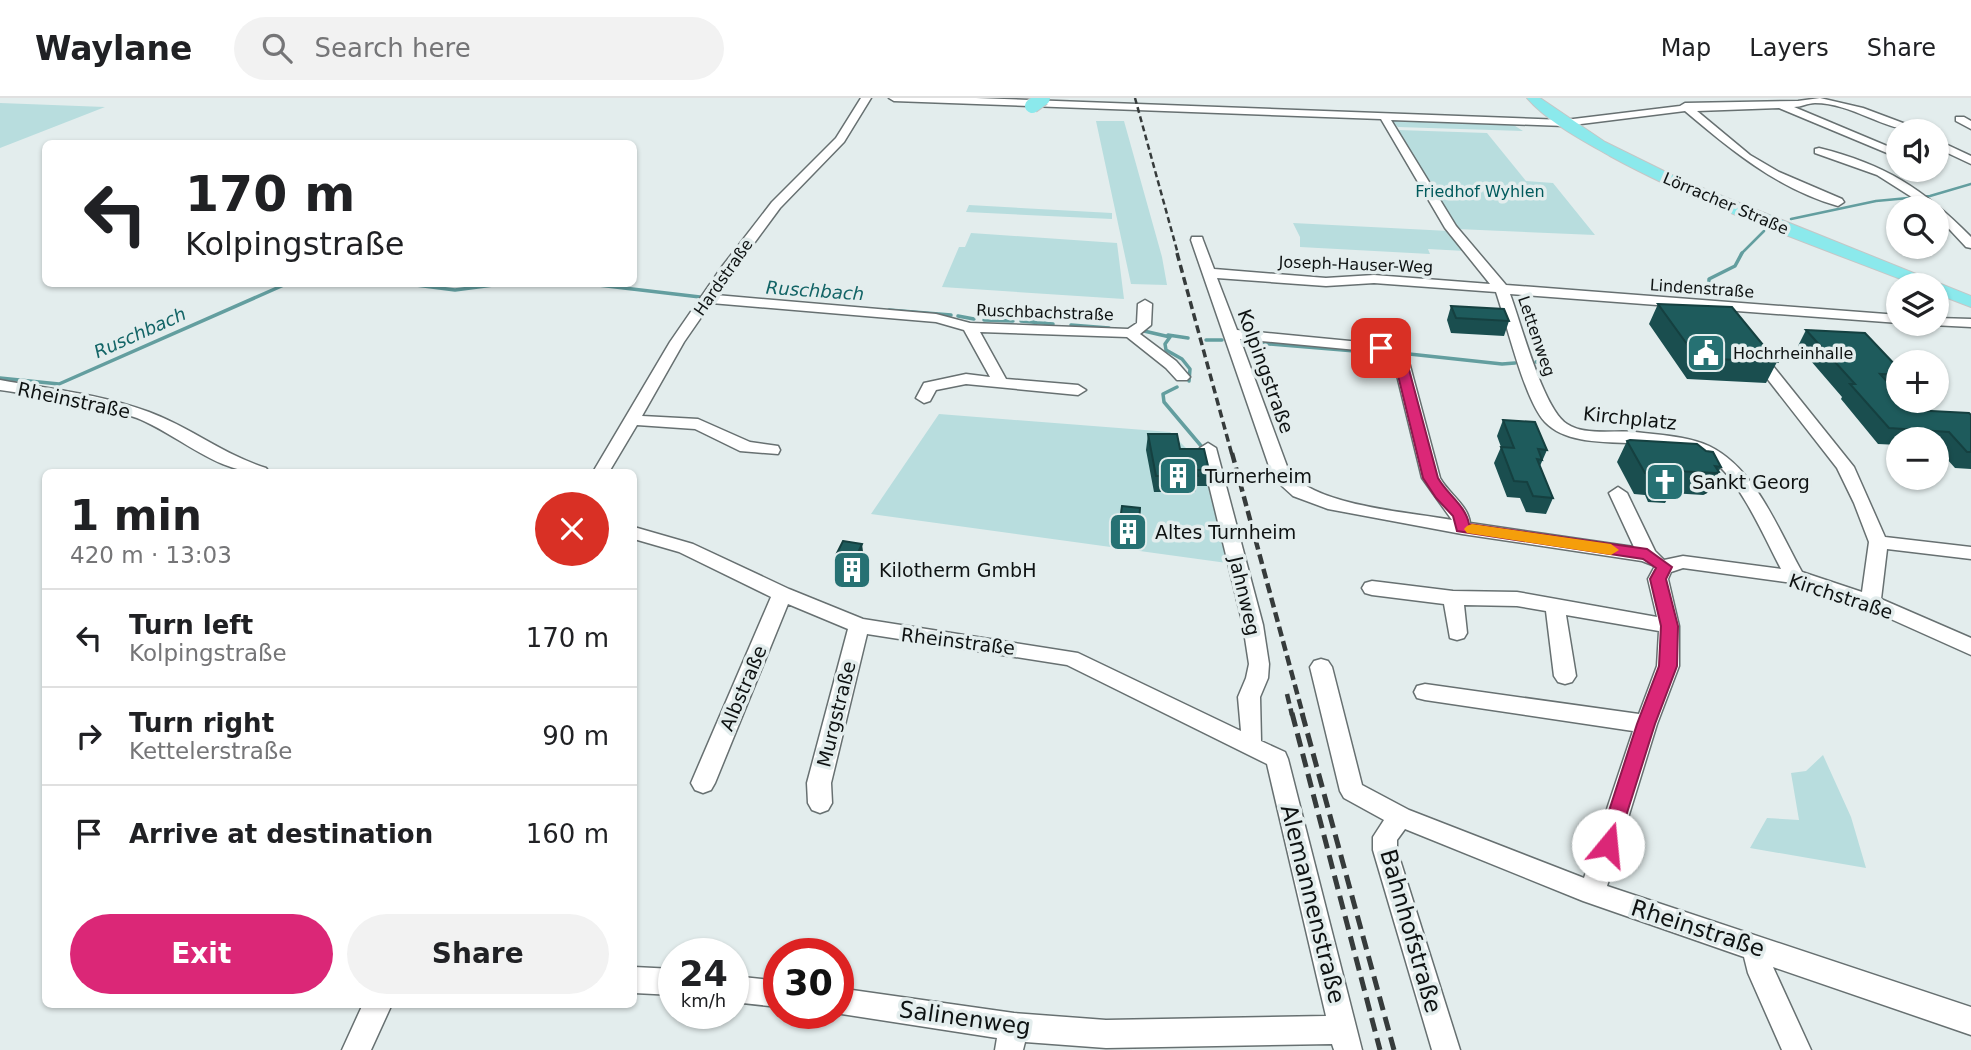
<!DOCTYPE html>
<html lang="en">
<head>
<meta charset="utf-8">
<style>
  body { margin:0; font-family:"DejaVu Sans",sans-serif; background:#f2f2f2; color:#202124; height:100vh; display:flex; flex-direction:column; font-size:26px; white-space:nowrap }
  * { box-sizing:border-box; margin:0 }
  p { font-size:23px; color:#757577 }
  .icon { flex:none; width:38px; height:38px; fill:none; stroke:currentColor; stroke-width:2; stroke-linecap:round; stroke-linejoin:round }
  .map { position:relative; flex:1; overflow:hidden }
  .sheet { position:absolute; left:42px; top:371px; width:595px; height:539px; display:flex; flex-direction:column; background:#fff; border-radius:10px; box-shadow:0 2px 5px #0004 }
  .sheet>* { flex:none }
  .top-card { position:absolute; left:42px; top:42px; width:595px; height:147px; border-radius:10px; box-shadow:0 2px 5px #0004; background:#fff; color:#202124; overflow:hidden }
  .tools { position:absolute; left:1886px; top:21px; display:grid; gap:14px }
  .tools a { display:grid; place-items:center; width:63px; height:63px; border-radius:50%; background:#fff; box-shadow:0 2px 5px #0004; font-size:35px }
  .speed { position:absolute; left:658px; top:840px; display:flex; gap:14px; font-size:35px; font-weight:700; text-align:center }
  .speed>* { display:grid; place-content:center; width:91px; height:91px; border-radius:50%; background:#fff; box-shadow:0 2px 5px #0004; line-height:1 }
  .speed small { font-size:18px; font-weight:400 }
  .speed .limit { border:10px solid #d22; background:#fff; color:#111 }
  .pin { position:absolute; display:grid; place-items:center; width:60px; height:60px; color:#fff; margin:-30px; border-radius:14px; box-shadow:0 4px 10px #0006 }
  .me { position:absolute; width:77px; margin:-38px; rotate:17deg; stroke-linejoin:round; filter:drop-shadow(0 0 5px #0008) }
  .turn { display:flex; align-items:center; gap:24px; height:147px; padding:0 28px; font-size:32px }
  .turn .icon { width:91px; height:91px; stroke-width:2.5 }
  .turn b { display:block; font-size:49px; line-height:60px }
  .round { display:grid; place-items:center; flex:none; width:74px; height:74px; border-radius:37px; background:#f2f2f2 }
  .headline { display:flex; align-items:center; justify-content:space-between; height:119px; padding:0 28px }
  h1 { font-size:42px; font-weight:700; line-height:52px }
  .button { display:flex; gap:14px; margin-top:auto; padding:14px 28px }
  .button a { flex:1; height:80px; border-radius:42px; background:#db2777; color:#fff; font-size:28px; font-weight:700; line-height:80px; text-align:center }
  .button a+a { background:#f2f2f2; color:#202124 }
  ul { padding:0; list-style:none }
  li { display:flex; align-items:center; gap:21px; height:98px; padding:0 28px; border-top:2px solid #e0e0e0 }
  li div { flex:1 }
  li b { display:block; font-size:26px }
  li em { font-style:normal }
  header { display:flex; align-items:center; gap:42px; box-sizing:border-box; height:98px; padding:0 35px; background:#fff; border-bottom:2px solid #e0e0e0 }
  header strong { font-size:33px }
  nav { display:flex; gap:38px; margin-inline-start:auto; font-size:24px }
  .search { width:490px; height:63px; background:#f2f2f2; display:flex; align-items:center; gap:18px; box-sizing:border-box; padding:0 24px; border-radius:38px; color:#757577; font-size:26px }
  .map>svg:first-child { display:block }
  .green { fill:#b8ddde }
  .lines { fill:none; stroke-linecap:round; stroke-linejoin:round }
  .stream-far1 { stroke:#639e9f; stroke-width:2.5 }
  .stream { stroke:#639e9f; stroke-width:3.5 }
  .minor-casing { stroke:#677071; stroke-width:3 }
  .major-casing { stroke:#c5c6c6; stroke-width:2 }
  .minor { fill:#fff; fill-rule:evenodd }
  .major { fill:#8be9ec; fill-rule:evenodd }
  .rail-far3 { stroke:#363b3b; stroke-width:2.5; stroke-dasharray:6 3.5; stroke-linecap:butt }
  .rail-far2 { stroke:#363b3b; stroke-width:3.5; stroke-dasharray:8 4.5; stroke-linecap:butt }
  .rail-far1 { stroke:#363b3b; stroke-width:4.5; stroke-dasharray:10 5; stroke-linecap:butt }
  .rail { stroke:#363b3b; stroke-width:5; stroke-dasharray:14 7; stroke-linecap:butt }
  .major-bridge-casing { stroke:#c5c6c6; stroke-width:16; stroke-linecap:butt }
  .major-bridge { stroke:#8be9ec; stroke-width:14 }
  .wall { fill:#1a4e4f }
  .shaded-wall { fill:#154040 }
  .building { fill:#1e5b5c; stroke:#154040; stroke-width:2 }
  .route { fill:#db2777; stroke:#8e194d; stroke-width:2 }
  .slow { fill:#f59e0b }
  .labels { text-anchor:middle; stroke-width:7; stroke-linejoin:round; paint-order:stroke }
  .far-park-label { font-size:16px; fill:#005a5c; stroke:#e3eded }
  .far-street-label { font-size:16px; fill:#0e1212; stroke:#e3eded }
  .far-poi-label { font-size:16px; fill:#0e1212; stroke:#e3eded; text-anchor:start }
  .far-water-label { font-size:18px; font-style:italic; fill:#126466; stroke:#e3eded }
  .street-label { font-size:19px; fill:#0e1212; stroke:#e3eded }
  .poi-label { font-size:19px; fill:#0e1212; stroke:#e3eded; text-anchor:start }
  .near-street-label { font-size:23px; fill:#0e1212; stroke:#e3eded }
</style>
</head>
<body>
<header>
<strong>Waylane</strong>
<div class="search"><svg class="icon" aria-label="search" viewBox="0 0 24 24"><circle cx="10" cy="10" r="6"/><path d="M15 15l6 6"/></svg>Search here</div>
<nav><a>Map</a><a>Layers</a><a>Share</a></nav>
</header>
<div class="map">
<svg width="1971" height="952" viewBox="0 0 1971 952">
  <rect width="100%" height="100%" fill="#e3eded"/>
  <path class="green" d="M0,5L105,9L0,50Z
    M1390,22L1501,25L1512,26L1523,33L1398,29Z
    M1096,23H1124L1162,159L1167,187L1131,186Z
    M1398,32L1487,35L1526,83L1553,85L1595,137L1457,131Z
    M969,107L1112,115V121L966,114Z
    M1293,125L1449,133L1465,153L1428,151L1430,156L1300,149V139Z
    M971,135L1117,145L1124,201L942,189L959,149H965Z
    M939,316L1170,334L1203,367L1227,465L871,416Z
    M1823,657L1851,719L1866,770L1750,750L1767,720L1799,722L1791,675L1806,673Z"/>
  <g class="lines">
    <path class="stream-far1" d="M1791,121L1876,103L1930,98L1971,86
      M1741,156L1764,133"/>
    <path class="stream" d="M408,186L455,192L501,186
      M590,186L700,199
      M1709,193V181L1735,168L1742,155
      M889,212L951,217
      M958,218L974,221
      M984,222L1013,223
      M1021,223L1053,226
      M1071,227L1109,230
      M1144,233L1170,239L1165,246L1166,252L1182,261L1190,271L1189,283
      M1168,237L1188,240
      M1206,242H1222
      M1244,244L1379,255
      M1400,255L1502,266L1515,265
      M1536,264L1548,266
      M0,280L59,286L286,186
      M1177,289L1163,296L1164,304L1202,349"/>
    <g class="minor-casing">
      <path id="minor" d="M861,0H871L844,44L780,110L716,197L936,216L970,225L1128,231L1137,225L1138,206L1145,202L1152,206L1151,227L1140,236L1176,263L1190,279L1187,282H1177L1166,270L1127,239L980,234L1006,281L1078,287L1086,292L1078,297L966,286L936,292L930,303L924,305L916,300L924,285L966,276L990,279L964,232L936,224L711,205L684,244L642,318L698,321L750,344L778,348L780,352L778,356L740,353L695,331L637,327L609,374H593L670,244L721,170L772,104L836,40Z
        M889,0H976L1565,22L1680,8L1685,5L1798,3L1820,0L1863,10L1919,31L1920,33C1884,33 1852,5 1815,5C1808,5 1801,9 1794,9L1899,53V60L1779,10L1697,13L1750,57L1779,74L1842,101L1844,104L1838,108C1778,91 1731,52 1685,13L1565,28L1391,22L1456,128L1506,187L1899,217V225L1510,196C1521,225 1543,311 1567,326C1585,338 1615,332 1635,334C1658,337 1688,338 1709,348C1755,370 1778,431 1802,474L1862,494L1869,444L1854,405L1837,370L1748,256L1756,251L1761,253L1854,369L1885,439L1971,449V461L1887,451L1881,501L1971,540V557L1864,509L1793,485L1683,470L1671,474L1668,481L1679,528V568L1657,626L1607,788L1971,909V937L1773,869L1811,952H1782L1748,875L1744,859L1583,803L1405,731L1397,742V752L1460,952H1432L1373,752V739L1384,722L1344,700L1340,693L1310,569L1314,563L1321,561L1328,563L1332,569L1362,687L1409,712L1584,780L1633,633L1425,602L1417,600L1414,594L1417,588L1425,586L1639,616L1657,568L1659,533L1566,517L1576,578L1572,584L1565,586L1558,584L1554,578L1546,513L1517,508L1464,507L1467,535L1464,540L1457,542L1450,540L1444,506L1372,497L1365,495L1362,490L1365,485L1372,483L1453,493L1517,494L1657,519L1648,481L1655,468L1642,463L1462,436L1328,411L1293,398L1282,388L1270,371L1191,142L1192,139H1202L1203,142L1214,171L1326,180L1374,177L1490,186L1445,130L1381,21L894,3ZM1217,180L1326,188L1374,185L1496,194C1507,226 1524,301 1545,324C1581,362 1672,328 1717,366C1742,388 1765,440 1781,471L1683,458L1664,462L1655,453L1627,395L1618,389L1609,395L1634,449L1470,425C1468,407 1449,396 1440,380L1409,264L1396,251L1381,246L1237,232ZM1240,241L1378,254L1394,265L1422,380L1452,422C1410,414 1310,408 1288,371Z
        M1956,19H1964L1971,23V31L1956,23Z
        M1937,42L1971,58V66L1937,50Z
        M1819,50C1884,66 1924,91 1971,139V150L1966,149L1937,118V110H1929L1877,77L1815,55V51Z
        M1937,220L1971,221V229L1932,227L1937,226Z
        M0,282C50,291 101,296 149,314C190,329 224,357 266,370L269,374C220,379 180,337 137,320C93,304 46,299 0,292Z
        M1208,345L1216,350L1263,527L1269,566L1268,580L1260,599L1261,643L1285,654L1288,661L1362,952H1334L1332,946L1106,950L1025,944L1023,952H995L997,940L835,915H838V890L1014,915L1106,922L1326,918L1267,666L1067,567L867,536L831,685L832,705L828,712L820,715L812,712L808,705L807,685L848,531L788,506L715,685L711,692L703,695L695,692L691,685L771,499L679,454L634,441V429L693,446L789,491L863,521L1078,555L1241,633L1238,599L1246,580L1249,566L1243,527L1200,350Z
        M634,869L674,871V897L634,895Z
        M733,878L779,883V909L733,904Z
        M363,906H392L371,952H342Z"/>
    </g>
    <g class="major-casing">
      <path id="major" d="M1527,0H1540L1605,44L1680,81L1971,198V209L1937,196V187H1916C1814,147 1707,111 1610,58C1582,42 1549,25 1527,0Z"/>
    </g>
    <use href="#minor" class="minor"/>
    <use href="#major" class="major"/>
    <path class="rail-far3" d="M1135,0L1178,156"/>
    <path class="rail-far2" d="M1177,155L1232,357"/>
    <path class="rail-far1" d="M1232,355L1303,617
      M1287,596L1292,617"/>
    <path class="rail" d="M1292,615L1380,952
      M1302,615L1394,952"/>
    <g class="major-bridge-casing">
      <path id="major-bridge" d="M1032,8L1043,0"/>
    </g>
    <use href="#major-bridge" class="major-bridge"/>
  </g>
  <path class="wall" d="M1658,206L1777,264L1766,285L1687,281L1649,226Z
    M1451,208L1509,223L1504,238L1451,235L1447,222Z
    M1806,232L1899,271V286L1895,292L1912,312L1971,317V371L1955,370L1937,350V341H1899V347L1878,346L1841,301L1842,299L1798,248Z
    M1503,322L1547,352L1540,368L1553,400L1546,416L1526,414L1520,400L1507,399L1494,365L1501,349L1497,338Z
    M1148,336L1180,351L1209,372L1207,388H1196L1195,394H1154L1146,352Z
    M1627,343L1721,369L1707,395L1703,397L1671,395L1665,405L1648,404L1645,397L1634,396L1617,364Z
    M1122,408L1140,410L1136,450L1117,448Z
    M843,443L865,468L858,481L840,477L837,455Z"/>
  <path class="shaded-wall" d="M1719,374L1707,395L1703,397L1716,375Z
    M862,446L865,468L858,481L856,459Z"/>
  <path class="building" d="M1658,206L1732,209L1777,264L1697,260Z
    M1451,208L1504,211L1509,223L1456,220Z
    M1806,232L1865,235L1899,271V277L1880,276L1899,297V303H1904L1912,312L1969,315L1971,317V354H1967L1949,334L1889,330L1850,286H1855Z
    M1503,322L1535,324L1547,352L1538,351L1542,362L1537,361L1553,400L1533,398L1527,384L1514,383L1501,349L1514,350Z
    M1148,336H1177L1180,351H1204L1209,372H1196L1198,378H1156Z
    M1630,342L1697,346L1706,353L1713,354L1721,369L1715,368L1719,374L1716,375L1677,373L1680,379L1673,378L1677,384L1660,382L1656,376L1645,375L1627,343Z
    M1122,408L1140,410L1138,439L1118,437Z
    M843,443L862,446L856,459L837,455Z"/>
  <path class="route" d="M1381,246L1396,251L1407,264L1438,380C1447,396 1466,408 1469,426L1647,451L1672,469L1666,481L1678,528L1677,568L1655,626L1615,753L1608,756L1601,753L1598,747L1637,626L1659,568L1661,528L1650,481L1656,470L1643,461L1457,433L1453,418L1436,400L1423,380L1395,265C1389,259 1380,256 1375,250Z"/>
  <path class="slow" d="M1472,426L1611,446L1619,452L1611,457L1467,435L1464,431L1467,428Z"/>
  <defs>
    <g id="civic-square" transform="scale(2.0125)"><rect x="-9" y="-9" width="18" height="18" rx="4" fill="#267173" stroke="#e3eded"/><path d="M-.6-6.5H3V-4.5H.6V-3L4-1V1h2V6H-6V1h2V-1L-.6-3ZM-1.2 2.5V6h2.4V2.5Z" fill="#fff"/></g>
    <g id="building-square" transform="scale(2.0125)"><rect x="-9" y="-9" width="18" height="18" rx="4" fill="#267173" stroke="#e3eded"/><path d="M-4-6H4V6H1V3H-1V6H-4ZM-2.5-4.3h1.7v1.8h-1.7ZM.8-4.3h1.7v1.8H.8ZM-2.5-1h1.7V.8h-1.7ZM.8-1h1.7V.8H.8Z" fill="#fff"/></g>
    <g id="church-square" transform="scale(2.0125)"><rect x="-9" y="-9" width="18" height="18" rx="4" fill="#267173" stroke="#e3eded"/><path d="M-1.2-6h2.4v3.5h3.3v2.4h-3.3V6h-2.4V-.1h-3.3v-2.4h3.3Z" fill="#fff"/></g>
  </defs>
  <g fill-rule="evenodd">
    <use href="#civic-square" x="1706" y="255"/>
    <use href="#building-square" x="1178" y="378"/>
    <use href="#church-square" x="1665" y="384"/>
    <use href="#building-square" x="1128" y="434"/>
    <use href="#building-square" x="852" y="472"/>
  </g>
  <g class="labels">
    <g class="far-park-label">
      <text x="1480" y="99">Friedhof Wyhlen</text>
    </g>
    <g class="far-street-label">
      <text transform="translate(1726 105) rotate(23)" y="6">Lörracher Straße</text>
      <text transform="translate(1356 166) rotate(2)" y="6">Joseph-Hauser-Weg</text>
      <text transform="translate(723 179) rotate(-55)" y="6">Hardstraße</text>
      <text transform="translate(1702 190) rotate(4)" y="6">Lindenstraße</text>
      <text transform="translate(1045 214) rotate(2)" y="6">Ruschbachstraße</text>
      <text transform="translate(1537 238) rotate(71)" y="6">Lettenweg</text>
    </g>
    <g class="far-poi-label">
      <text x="1733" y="261">Hochrheinhalle</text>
    </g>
    <g class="far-water-label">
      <text transform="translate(815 193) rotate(4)" y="6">Ruschbach</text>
      <text transform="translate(140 235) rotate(-24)" y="6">Ruschbach</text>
    </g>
    <g class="street-label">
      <text transform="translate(1266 273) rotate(70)" y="7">Kolpingstraße</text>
      <text transform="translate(74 302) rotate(12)" y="7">Rheinstraße</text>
      <text transform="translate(1630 320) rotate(6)" y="7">Kirchplatz</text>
      <text transform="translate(1245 498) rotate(77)" y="7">Jahnweg</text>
      <text transform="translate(1841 498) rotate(18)" y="7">Kirchstraße</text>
      <text transform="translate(958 543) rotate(7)" y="7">Rheinstraße</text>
      <text transform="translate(743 590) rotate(-67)" y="7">Albstraße</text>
      <text transform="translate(836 616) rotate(-76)" y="7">Murgstraße</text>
    </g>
    <g class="poi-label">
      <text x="1205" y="385">Turnerheim</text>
      <text x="1692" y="391">Sankt Georg</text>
      <text x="1155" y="441">Altes Turnheim</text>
      <text x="879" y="479">Kilotherm GmbH</text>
    </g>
    <g class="near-street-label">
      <text transform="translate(1313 806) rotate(76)" y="8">Alemannenstraße</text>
      <text transform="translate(1698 830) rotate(18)" y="8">Rheinstraße</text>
      <text transform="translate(1411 833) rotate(74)" y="8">Bahnhofstraße</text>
      <text transform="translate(965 920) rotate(8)" y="8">Salinenweg</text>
    </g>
  </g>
</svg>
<div class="tools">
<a><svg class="icon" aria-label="sound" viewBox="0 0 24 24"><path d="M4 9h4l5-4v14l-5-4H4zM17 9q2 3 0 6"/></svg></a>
<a><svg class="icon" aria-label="search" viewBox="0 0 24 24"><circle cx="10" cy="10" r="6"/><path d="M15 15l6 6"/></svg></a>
<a><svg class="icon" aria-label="layers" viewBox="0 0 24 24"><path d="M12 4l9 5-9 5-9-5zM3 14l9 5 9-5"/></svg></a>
<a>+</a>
<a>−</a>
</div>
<div class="speed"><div>24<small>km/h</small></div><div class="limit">30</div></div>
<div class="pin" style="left:1381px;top:250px;background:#d93025"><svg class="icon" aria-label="arrive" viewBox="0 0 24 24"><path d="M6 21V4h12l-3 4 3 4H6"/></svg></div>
<svg class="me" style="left:1608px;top:747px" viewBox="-20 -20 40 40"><circle r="19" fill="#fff"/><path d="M0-13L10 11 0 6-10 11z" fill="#db2777"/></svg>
<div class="top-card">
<div class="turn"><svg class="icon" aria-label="left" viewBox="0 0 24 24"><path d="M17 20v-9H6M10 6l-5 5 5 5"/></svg><div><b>170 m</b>Kolpingstraße</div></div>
</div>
<section class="sheet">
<div class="headline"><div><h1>1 min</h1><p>420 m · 13:03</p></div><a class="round" style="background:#d93025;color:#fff"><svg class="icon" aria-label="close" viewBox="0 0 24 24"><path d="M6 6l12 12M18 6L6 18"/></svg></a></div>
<ul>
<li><svg class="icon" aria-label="left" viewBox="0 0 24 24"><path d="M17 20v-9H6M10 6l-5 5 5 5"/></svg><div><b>Turn left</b><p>Kolpingstraße</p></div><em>170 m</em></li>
<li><svg class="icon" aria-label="right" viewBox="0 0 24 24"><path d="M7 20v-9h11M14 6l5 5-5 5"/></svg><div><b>Turn right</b><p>Kettelerstraße</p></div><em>90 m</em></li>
<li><svg class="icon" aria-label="arrive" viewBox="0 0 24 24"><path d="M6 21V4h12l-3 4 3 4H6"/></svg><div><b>Arrive at destination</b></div><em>160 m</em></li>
</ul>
<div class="button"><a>Exit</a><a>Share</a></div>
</section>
</div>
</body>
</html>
